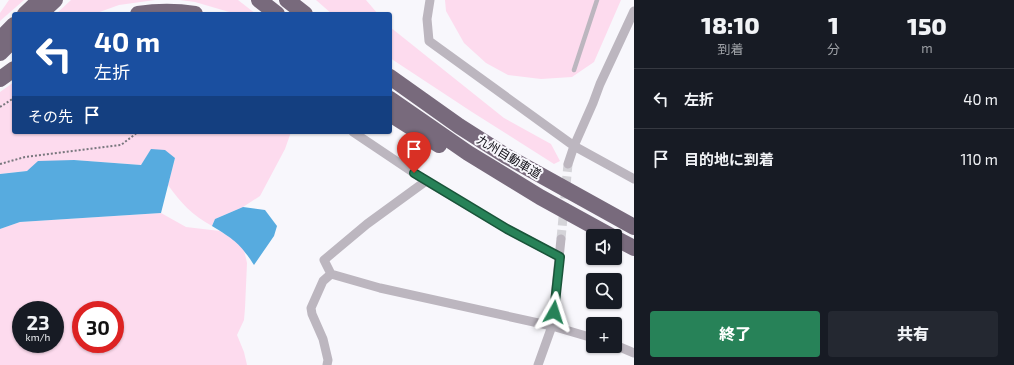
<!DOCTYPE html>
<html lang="ja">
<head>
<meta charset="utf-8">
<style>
  body { margin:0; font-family:"Exo 2","Noto Sans JP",sans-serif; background:#242831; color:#f1f3f6; height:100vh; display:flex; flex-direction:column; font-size:15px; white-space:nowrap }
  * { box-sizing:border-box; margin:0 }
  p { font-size:13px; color:#9ea1a6 }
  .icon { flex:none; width:22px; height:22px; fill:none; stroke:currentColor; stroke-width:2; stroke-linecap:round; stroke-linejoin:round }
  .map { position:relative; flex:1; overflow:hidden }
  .drawer { display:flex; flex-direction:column; background:#171b24; width:380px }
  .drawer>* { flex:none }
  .hud { position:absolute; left:12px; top:12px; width:380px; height:122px; border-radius:4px; box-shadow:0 1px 3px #0004; background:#1a4fa0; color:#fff; overflow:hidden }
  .buttons { position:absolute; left:586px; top:229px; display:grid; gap:8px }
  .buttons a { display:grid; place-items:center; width:36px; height:36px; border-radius:4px; background:#171b24; box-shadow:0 1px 3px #0004; font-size:20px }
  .speed { position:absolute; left:12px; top:301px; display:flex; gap:8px; font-size:20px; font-weight:700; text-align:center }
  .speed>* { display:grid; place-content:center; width:52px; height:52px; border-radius:50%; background:#171b24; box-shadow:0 1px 3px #0004; line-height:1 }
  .speed small { font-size:10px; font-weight:400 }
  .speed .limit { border:6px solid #d22; background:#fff; color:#111 }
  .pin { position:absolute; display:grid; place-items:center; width:34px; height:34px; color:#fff; margin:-41px -17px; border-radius:50% 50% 50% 0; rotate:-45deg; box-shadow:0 0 4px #0007 }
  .pin .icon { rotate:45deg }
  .me { position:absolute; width:44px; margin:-22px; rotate:6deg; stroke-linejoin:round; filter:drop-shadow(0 0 3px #0008) }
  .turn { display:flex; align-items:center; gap:14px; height:84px; padding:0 16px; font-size:18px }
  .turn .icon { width:52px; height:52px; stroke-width:2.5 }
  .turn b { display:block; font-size:28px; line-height:34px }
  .then { display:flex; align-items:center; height:38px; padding:0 16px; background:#0003; gap:8px; font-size:15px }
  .eta { display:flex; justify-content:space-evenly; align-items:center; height:68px; text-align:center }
  .eta b { font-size:24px; font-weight:800; line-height:28px }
  .action { display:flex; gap:8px; margin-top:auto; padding:8px 16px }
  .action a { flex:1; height:46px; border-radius:4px; background:#278258; color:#fff; font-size:16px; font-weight:800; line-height:46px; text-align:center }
  .action a+a { background:#242831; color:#f1f3f6 }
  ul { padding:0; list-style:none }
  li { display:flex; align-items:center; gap:12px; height:60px; padding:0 16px; border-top:1px solid #363941 }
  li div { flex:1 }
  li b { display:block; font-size:15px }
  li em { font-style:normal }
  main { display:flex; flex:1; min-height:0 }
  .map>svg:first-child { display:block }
  .green { fill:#fddbee; fill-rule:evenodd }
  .water { fill:#57abdf }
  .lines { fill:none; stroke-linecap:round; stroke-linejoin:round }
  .minor-tunnel { stroke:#d5d4d9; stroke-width:9; stroke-dasharray:9 4.5; stroke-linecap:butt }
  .path { stroke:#78777d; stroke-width:2; stroke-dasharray:2 2; stroke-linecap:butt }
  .service { stroke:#bcb6bf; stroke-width:4.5 }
  .minor { stroke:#bcb6bf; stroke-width:9 }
  .motorway { stroke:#786a7c; stroke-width:16 }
  .route-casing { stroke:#195439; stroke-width:10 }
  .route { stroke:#278258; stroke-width:7 }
  .labels { text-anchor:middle; stroke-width:4; stroke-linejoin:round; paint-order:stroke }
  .street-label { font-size:12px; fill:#0e0d14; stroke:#f8f7fc }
</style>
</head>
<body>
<main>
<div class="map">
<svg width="634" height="365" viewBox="0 0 634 365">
  <rect width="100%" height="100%" fill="#f8f7fc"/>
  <path class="green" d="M9,0H24L0,21V13Z
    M71,0H155L119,5L94,14H56Z
    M180,0H238L256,14H236L195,2Z
    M316,0H366L378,14H332Z
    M445,0H621L594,62L572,77L541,79L508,75L486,63L464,43L446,11Z
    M390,27L504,118L551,144L560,161L554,164L472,112L390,58Z
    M14,82V132H291L285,149L260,196L243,207L215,219L212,226C192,215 181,203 168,185L175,158L151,150L141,165L74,160L27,171L0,174V92Z
    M161,213L186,227L220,231L237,242L244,250L247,263L245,308L244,320L237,335L244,352L247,365H0V229L20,222ZM21,310H55V344H21ZM81,310H115V344H81Z"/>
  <path class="water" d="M151,149L165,150L175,158L161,213L20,222L0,229V174L27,171L38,161L74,160L141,165Z
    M243,207L265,210L277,226L274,236L254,265C240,243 233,239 212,226L215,219Z"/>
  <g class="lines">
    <path class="minor-tunnel" d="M561,239L568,164"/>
    <path class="path" d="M0,107L14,98
      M0,164L25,157L121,145L138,132"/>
    <path class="service" d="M574,70L597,0"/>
    <path class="minor" d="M430,0L427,19L429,41L574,146L634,179
      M353,132L426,181L507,229L560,257
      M568,164L574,146L593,103L600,84L634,11
      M426,181L367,224L324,260L331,274L380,288L552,326L593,338
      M615,345L634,353
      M327,365L328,360L323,339L312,314L311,308L323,281L331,274
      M538,365L552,326L561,239"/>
    <path class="motorway" d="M259,0L277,14
      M287,0L305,14
      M25,14L40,0
      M40,14L55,0
      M138,14C158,11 176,11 195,14
      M0,39L14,25
      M0,53L14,39
      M390,77L459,126L506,156L634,227
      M0,79L14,69
      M390,99L468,153L540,197L611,236
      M390,114L439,145
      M615,238L634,248"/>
  </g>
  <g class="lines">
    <g class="route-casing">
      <path id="route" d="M414,173L507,229L560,257L554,312"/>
    </g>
    <use href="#route" class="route"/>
  </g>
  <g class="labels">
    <g class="street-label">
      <text transform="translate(509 157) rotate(31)" y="4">九州自動車道</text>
    </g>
  </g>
</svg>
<div class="buttons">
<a><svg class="icon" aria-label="sound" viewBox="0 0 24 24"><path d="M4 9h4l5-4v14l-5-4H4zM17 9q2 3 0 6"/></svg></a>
<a><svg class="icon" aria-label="search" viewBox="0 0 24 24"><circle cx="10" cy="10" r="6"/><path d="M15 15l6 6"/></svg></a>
<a>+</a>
</div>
<div class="speed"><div>23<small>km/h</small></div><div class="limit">30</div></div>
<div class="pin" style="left:414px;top:173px;background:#d93025"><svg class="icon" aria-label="arrive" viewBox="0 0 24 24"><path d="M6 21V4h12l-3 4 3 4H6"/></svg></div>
<svg class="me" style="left:554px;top:312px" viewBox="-20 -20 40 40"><path d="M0-17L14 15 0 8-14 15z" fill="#278258" stroke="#fff" stroke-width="4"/></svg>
<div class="hud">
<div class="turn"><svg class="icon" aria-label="left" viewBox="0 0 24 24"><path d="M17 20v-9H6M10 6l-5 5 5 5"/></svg><div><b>40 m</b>左折</div></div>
<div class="then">その先<svg class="icon" aria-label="arrive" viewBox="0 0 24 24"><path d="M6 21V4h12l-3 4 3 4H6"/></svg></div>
</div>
</div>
<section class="drawer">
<div class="eta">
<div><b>18:10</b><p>到着</p></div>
<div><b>1</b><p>分</p></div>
<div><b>150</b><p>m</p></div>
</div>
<ul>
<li><svg class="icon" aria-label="left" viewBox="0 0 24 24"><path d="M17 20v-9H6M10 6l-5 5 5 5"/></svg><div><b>左折</b></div><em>40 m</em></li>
<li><svg class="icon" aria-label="arrive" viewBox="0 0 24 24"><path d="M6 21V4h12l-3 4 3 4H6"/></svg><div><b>目的地に到着</b></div><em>110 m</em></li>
</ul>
<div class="action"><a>終了</a><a>共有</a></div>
</section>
</main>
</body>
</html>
